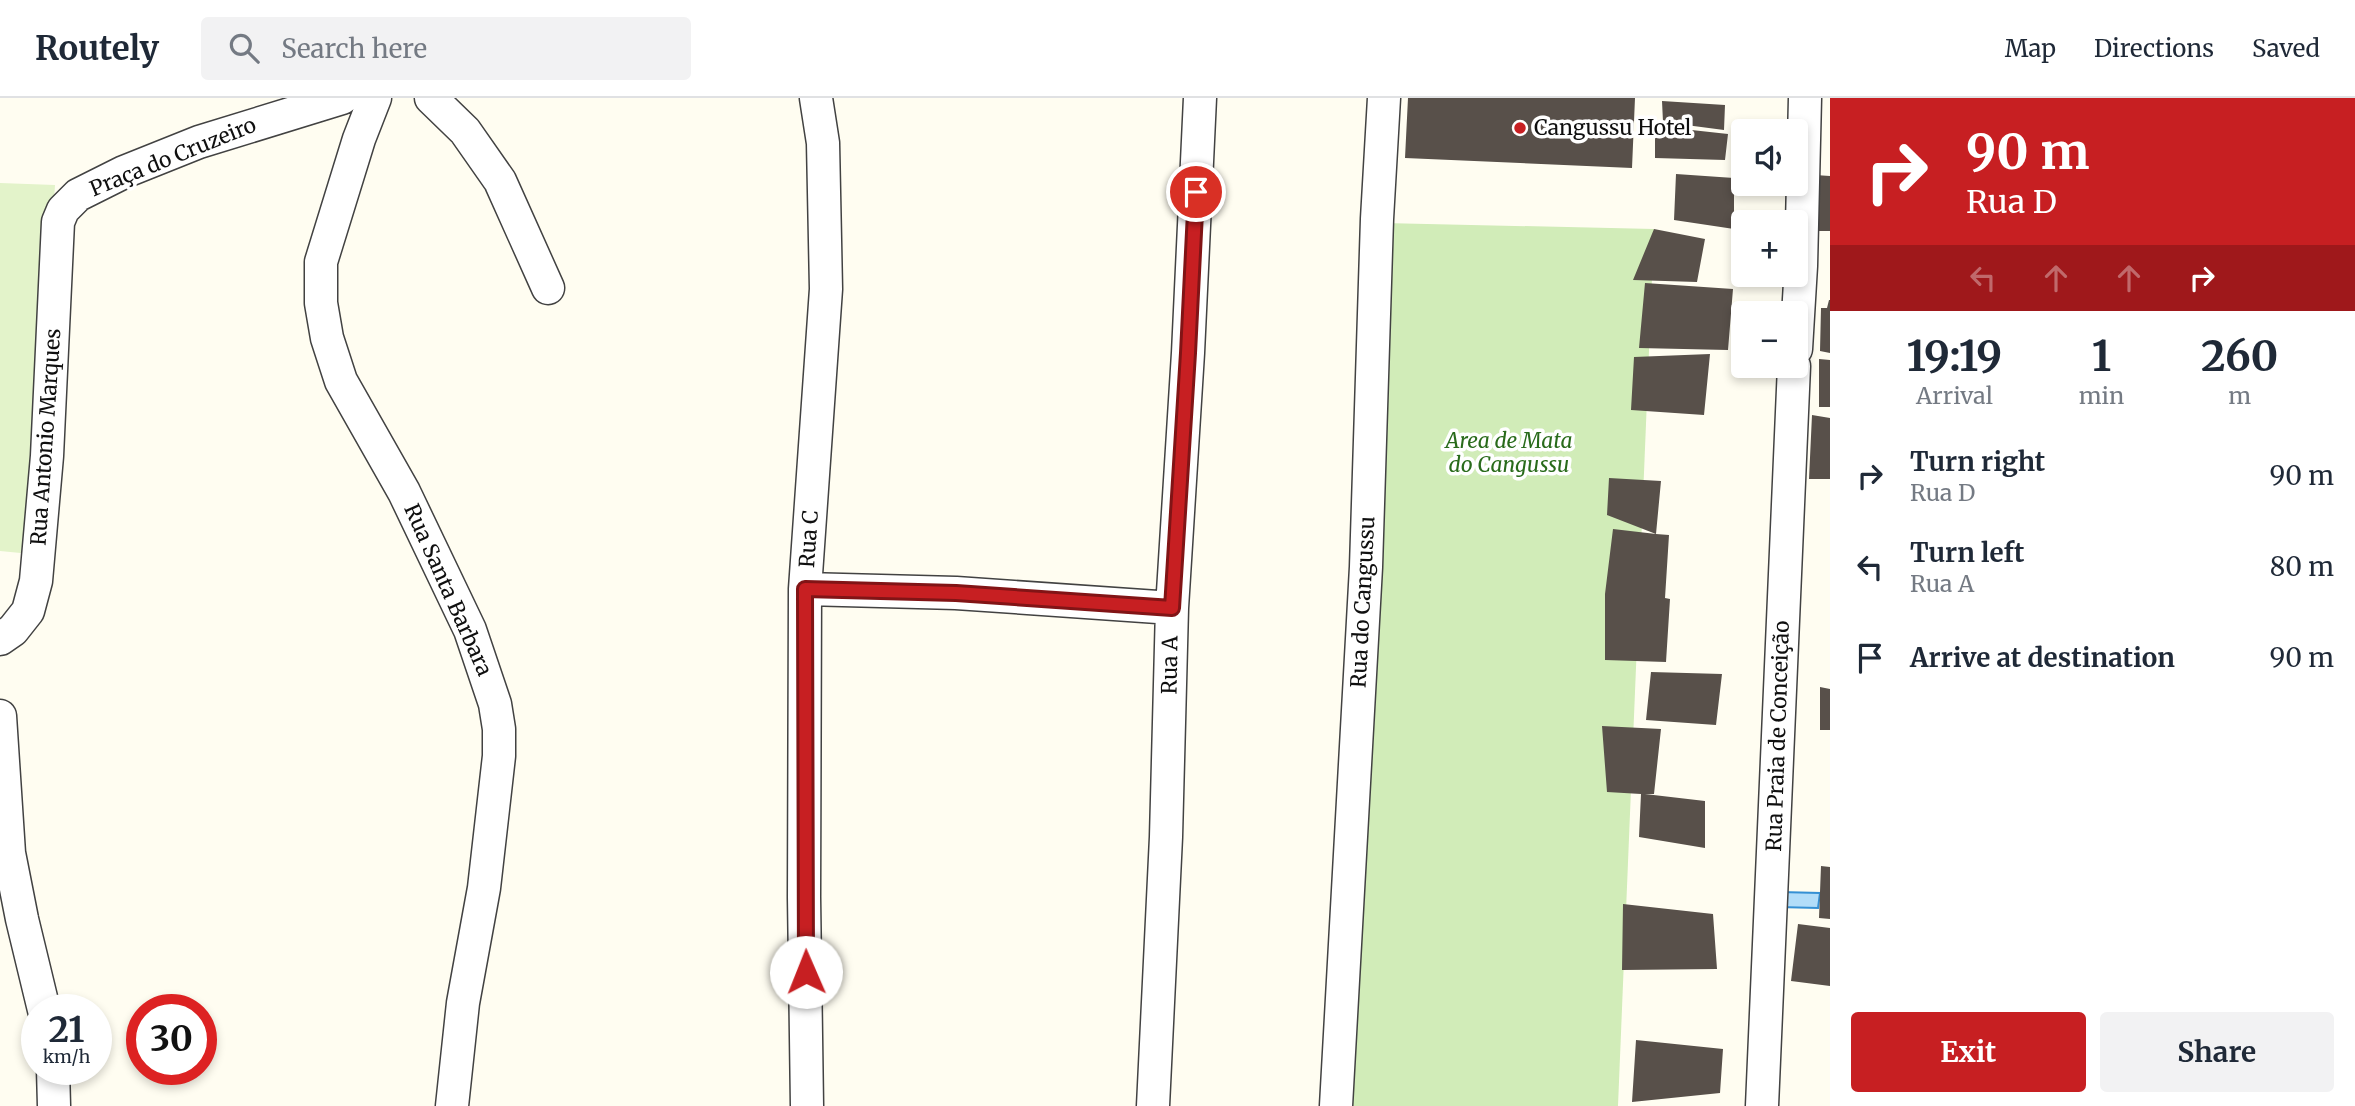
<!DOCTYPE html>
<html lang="en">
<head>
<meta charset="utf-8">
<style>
  body { margin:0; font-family:Merriweather,serif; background:#f2f2f3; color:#1f2937; height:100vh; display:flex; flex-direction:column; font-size:26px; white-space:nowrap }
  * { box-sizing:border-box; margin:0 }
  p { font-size:23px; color:#747a83 }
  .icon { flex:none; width:38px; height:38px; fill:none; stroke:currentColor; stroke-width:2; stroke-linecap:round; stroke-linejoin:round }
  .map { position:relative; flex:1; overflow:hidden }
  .side { display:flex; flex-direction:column; background:#fff; width:525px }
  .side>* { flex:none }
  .hud { background:#c71f22; color:#fff; overflow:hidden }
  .tools { position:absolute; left:1731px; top:21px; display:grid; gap:14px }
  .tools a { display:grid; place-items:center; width:77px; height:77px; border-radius:7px; background:#fff; box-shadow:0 4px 10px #0003; font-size:35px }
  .speed { position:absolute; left:21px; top:896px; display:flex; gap:14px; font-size:35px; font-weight:700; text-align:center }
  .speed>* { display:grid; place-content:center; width:91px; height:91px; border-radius:50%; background:#fff; box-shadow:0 4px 10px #0003; line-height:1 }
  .speed small { font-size:18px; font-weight:400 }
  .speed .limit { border:10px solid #d22; background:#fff; color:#111 }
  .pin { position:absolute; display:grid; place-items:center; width:60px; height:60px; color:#fff; margin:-30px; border:4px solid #fff; border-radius:50%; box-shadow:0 2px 7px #0007 }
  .me { position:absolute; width:77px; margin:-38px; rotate:359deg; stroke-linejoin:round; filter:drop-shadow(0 0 5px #0008) }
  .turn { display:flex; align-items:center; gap:24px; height:147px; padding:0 21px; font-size:32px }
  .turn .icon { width:91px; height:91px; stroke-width:2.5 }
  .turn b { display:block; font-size:49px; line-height:60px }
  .lanes { display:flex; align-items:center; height:66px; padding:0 21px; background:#0003; justify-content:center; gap:35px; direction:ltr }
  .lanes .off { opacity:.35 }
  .eta { display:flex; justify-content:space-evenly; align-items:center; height:119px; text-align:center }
  .eta b { font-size:42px; font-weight:700; line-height:49px }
  .cta { display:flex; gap:14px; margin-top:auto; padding:14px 21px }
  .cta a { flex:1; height:80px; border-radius:7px; background:#c71f22; color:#fff; font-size:28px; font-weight:700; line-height:80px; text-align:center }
  .cta a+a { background:#f2f2f3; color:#1f2937 }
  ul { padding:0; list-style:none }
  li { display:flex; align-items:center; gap:21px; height:91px; padding:0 21px }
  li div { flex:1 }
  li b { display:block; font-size:26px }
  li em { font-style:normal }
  header { display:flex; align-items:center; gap:42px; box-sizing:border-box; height:98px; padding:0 35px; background:#fff; border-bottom:2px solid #e0e1e3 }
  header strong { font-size:33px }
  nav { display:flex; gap:38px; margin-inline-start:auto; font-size:24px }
  .search { width:490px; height:63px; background:#f2f2f3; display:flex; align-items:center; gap:18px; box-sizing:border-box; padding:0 24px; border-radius:7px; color:#747a83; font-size:26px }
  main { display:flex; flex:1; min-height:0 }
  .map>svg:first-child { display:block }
  .green { fill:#d1ecb8 }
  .pitch { fill:#e3f3ca }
  .water { fill:#b2ddf9; stroke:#3590d4; stroke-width:2 }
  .building { fill:#58504a }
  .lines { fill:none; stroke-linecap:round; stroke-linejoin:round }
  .minor-casing { stroke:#424242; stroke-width:35 }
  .minor { stroke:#fff; stroke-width:32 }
  .route-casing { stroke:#811416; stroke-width:18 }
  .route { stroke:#c71f22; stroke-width:12 }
  .poi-dot { fill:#c71f22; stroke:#fff; stroke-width:2.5 }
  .labels { text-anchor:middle; stroke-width:7; stroke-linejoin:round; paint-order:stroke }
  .poi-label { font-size:21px; fill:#0f0f0f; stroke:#fff; text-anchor:start }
  .street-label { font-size:21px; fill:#0f0f0f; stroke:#fff }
  .park-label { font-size:21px; font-style:italic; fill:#296b1b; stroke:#fff }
</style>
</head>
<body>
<header>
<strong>Routely</strong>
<div class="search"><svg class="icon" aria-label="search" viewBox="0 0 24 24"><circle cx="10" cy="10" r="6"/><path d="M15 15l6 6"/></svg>Search here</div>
<nav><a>Map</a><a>Directions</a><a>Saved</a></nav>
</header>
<main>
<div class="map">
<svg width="1830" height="1008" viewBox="0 0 1830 1008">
  <rect width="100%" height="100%" fill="#fffdf1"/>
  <path class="green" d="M1383,125L1654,131L1618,1008H1347Z"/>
  <path class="pitch" d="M0,85L55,87L31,456L0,453Z"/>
  <path class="water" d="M1780,794L1820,795L1818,810L1778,809Z"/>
  <path class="building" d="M1408,0H1635L1632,70L1405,60Z
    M1662,3L1725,7L1724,32L1663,24Z
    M1655,28L1728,36L1725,62L1655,60Z
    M1676,76L1734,80V131L1674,122Z
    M1815,77L1830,78V133H1812Z
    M1654,131L1705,141L1697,184L1633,182Z
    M1645,185L1733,191L1728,252L1639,250Z
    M1829,202H1830V255L1820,253L1821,210H1827Z
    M1710,256L1704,317L1631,312L1634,259Z
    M1819,261L1830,262V309H1819Z
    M1812,317L1830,320V381H1809Z
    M1609,380L1661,383L1656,436L1669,437L1665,500L1670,501L1666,564L1605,562V496L1613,431L1656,436L1607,417Z
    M1651,574L1722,576L1716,627L1646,622Z
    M1820,589L1830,591V632H1820Z
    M1602,628L1661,631L1654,696H1645L1705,703V750L1639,739L1641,696L1607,694Z
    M1821,768L1830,769V821L1819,820Z
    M1623,806L1713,816L1717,871L1622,872Z
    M1798,826L1830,830V888L1791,883Z
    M1636,942L1723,951L1720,995L1632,1004Z"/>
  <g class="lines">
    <g class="minor-casing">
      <path id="minor" d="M375,0L359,41L321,164V205L327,240L341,283L404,394L470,532L495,606L499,631V658L484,790L463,905L452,1008
        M431,0L465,33L500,83L548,190
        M1796,251L1801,168L1805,0
        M805,491L956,495L1172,510
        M0,541L13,532L28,513L36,483L47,358L58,124L63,112L78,97L124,74L199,44L342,0
        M0,618L9,755L22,821L44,912
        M53,971L54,1008
        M807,1008L804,799L805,491L826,191L823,45L816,0
        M1153,1008L1166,739L1172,510L1188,255L1200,0
        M1336,1008L1366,469L1377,121L1384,0
        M1762,1008L1794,268"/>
    </g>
    <use href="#minor" class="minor"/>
  </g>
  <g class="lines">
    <g class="route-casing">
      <path id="route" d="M806,874L805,491L956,495L1172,510L1188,255L1196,94"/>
    </g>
    <use href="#route" class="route"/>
  </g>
  <circle class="poi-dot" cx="1520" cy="30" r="7"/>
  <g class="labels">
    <g class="poi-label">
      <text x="1534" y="37">Cangussu Hotel</text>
    </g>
    <g class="street-label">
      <text transform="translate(173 59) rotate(-22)" y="7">Praça do Cruzeiro</text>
      <text transform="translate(46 339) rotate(-86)" y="7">Rua Antonio Marques</text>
      <text transform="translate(809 441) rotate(-86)" y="7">Rua C</text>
      <text transform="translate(448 492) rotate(66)" y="7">Rua Santa Barbara</text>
      <text transform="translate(1363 504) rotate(-87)" y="7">Rua do Cangussu</text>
      <text transform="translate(1170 567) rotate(-89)" y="7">Rua A</text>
      <text transform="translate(1778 638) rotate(-88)" y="7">Rua Praia de Conceição</text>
    </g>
    <g class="park-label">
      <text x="1509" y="350">Area de Mata<tspan x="1509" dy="24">do Cangussu</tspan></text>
    </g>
  </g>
</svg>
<div class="tools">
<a><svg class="icon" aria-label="sound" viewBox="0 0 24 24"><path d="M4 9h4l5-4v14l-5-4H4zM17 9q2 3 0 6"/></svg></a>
<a>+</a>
<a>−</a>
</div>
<div class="speed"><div>21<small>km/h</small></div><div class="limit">30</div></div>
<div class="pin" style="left:1196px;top:94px;background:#d93025"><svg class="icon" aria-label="arrive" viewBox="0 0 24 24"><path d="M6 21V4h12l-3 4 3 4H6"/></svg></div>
<svg class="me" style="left:806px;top:874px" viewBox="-20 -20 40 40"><circle r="19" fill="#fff"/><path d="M0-13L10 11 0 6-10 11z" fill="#c71f22"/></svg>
</div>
<section class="side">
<div class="hud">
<div class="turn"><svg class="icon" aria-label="right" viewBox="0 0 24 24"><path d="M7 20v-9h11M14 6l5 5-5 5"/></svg><div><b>90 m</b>Rua D</div></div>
<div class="lanes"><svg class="icon off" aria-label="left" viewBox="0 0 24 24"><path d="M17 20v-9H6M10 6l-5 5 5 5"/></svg><svg class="icon off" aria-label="ahead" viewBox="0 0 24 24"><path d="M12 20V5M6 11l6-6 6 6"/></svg><svg class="icon off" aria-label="ahead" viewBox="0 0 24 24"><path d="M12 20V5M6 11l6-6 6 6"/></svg><svg class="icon" aria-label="right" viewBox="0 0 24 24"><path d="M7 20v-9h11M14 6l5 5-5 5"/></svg></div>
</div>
<div class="eta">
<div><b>19:19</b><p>Arrival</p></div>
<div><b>1</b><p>min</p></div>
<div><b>260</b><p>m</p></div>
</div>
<ul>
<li><svg class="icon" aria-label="right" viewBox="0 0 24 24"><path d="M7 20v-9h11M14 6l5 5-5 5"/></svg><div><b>Turn right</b><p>Rua D</p></div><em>90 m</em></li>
<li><svg class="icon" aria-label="left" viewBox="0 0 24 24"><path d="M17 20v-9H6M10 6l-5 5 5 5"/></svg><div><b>Turn left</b><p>Rua A</p></div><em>80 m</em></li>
<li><svg class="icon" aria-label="arrive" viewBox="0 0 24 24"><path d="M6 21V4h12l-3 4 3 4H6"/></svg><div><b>Arrive at destination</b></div><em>90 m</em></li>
</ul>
<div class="cta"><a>Exit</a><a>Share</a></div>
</section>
</main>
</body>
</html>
